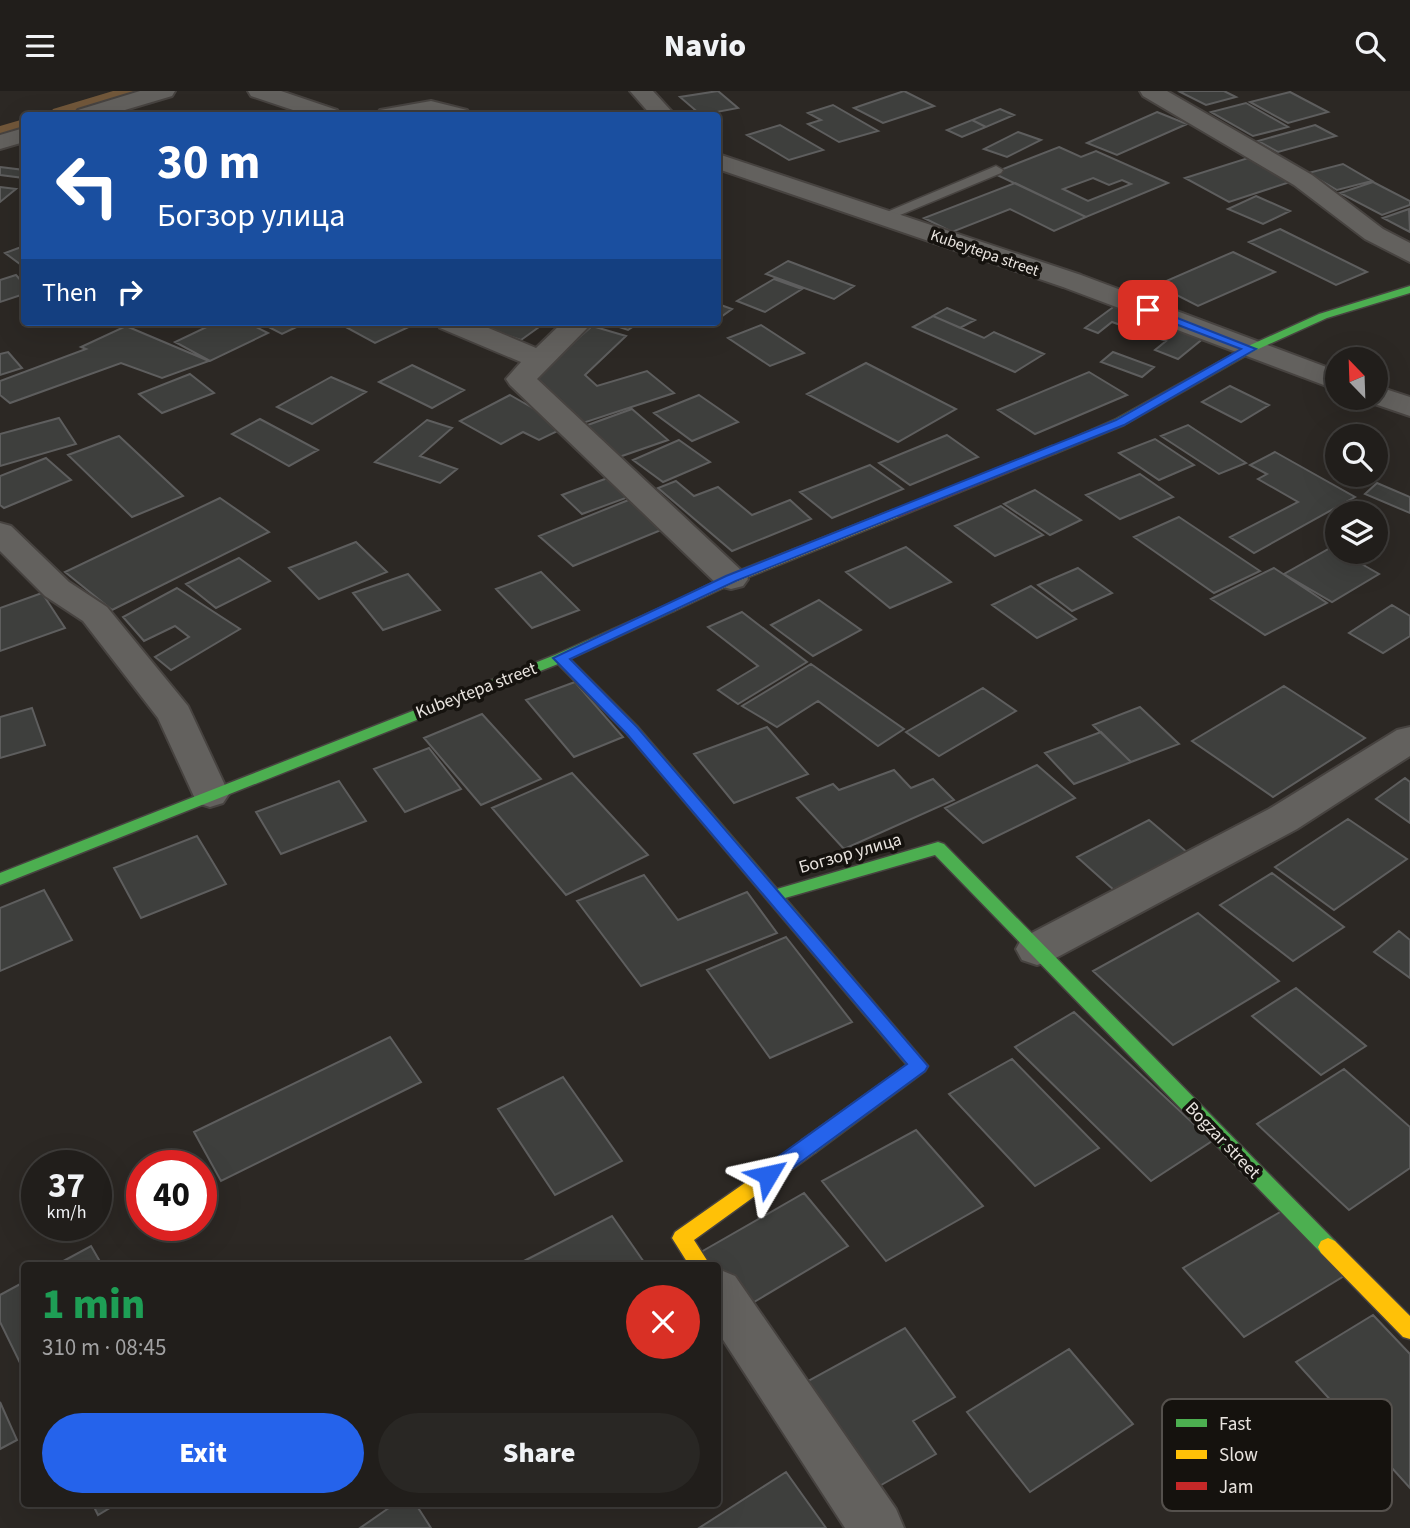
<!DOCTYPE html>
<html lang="en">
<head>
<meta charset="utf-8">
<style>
  body { margin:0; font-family:"Source Sans 3",sans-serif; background:#292724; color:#f1f3f6; height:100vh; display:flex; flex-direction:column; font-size:26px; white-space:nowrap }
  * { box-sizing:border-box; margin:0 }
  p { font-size:23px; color:#a2a2a3 }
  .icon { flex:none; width:38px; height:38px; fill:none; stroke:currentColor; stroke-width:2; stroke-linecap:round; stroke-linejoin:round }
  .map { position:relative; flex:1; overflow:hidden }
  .details { position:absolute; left:21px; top:1171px; width:700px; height:245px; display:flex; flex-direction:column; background:#211e1b; border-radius:7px; box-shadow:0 7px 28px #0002,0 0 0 2px #3e3c3a }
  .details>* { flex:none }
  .banner { position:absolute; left:21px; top:21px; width:700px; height:214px; border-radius:7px; box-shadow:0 7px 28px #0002,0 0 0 2px #3e3c3a; background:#1a4fa0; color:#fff; overflow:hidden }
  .needle { width:46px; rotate:337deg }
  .controls { position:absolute; left:1325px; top:256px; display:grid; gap:14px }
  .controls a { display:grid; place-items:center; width:63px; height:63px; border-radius:50%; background:#211e1b; box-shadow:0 7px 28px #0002,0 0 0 2px #3e3c3a; font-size:35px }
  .speed { position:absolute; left:21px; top:1059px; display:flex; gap:14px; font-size:35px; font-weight:700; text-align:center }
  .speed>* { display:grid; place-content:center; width:91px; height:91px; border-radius:50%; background:#211e1b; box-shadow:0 7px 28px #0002,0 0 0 2px #3e3c3a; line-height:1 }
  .speed small { font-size:18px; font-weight:400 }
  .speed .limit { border:10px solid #d22; background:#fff; color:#111 }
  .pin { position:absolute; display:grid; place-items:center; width:60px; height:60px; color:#fff; margin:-30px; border-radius:14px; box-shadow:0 4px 10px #0006 }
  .me { position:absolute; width:77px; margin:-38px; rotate:54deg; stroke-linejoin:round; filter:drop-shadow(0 0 5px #0008) }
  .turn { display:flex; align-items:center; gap:24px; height:147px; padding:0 21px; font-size:32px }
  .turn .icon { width:91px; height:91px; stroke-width:2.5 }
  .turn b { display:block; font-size:49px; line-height:60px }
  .then { display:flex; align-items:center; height:66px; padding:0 21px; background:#0003; gap:14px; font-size:26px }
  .round { display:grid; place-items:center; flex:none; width:74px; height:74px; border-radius:37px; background:#292724 }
  .overview { display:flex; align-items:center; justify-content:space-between; height:119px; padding:0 21px }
  h1 { font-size:42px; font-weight:800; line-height:52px; color:#1e9e55 }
  .action { display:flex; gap:14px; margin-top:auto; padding:14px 21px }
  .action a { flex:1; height:80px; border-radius:42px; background:#2563eb; color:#fff; font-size:28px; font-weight:800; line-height:80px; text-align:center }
  .action a+a { background:#292724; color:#f1f3f6 }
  header { display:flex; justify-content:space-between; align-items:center; height:91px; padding:0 21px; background:#211e1b; font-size:32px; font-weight:800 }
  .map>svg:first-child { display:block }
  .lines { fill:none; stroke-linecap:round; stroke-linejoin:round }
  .canal { fill:#71573a; fill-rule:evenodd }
  .building { fill:#3e3f3d; stroke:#5e5e5e; stroke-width:2; fill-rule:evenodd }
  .lane-casing { stroke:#474340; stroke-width:3 }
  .street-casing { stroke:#474340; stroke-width:4 }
  .fast-casing { stroke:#474340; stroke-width:3 }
  .slow-casing { stroke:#474340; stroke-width:3 }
  .jam-casing { stroke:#474340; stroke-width:3 }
  .lane { fill:#63615e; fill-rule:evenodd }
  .street { fill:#63615e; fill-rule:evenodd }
  .fast { fill:#4caf50; fill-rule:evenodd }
  .slow { fill:#ffc107; fill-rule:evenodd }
  .jam { fill:#c62828; fill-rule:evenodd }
  .route { fill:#2563eb; stroke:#184099; stroke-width:2 }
  .labels { text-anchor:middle; stroke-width:7; stroke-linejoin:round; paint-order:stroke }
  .far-street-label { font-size:16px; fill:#e9e4df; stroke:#15120e }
  .street-label { font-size:18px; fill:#e9e4df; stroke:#15120e }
  .key { fill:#15120e; stroke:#55514d; stroke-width:2 }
  .key-label { font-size:19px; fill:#e9e4df }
</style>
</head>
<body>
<header><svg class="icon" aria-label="menu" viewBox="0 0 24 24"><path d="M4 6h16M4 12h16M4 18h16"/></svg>Navio<svg class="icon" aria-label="search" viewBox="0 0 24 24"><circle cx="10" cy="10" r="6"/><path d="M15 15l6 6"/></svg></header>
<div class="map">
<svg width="1410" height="1437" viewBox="0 0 1410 1437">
  <rect width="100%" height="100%" fill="#2c2824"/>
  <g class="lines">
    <path class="canal" d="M113,0H156L152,6L91,24H49L53,18Z
      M24,28V46L0,53V35Z"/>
  </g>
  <path class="building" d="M718,0L738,17L701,24L680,6Z
    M904,0L934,15L883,32L854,17Z
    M1185,0H1224L1236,6L1206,14L1180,1Z
    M1290,1L1328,21L1288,32L1250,11Z
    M1246,12L1288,36L1253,45L1211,21Z
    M833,14L878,40L839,51L808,33L821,29L808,22Z
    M1000,18L1014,24L986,36L972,29Z
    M1157,21L1187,33L1117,64L1087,52Z
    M972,29L986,36L962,46L947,39Z
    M780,34L823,59L789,69L747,44Z
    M1315,34L1336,45L1278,61L1258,50Z
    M1018,41L1041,49L1007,66L984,58Z
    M1059,56L1081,66L1096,60L1168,92L1086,126L993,82ZM1093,87L1109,94L1122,89L1131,93L1088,110L1063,98Z
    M1248,67L1293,90L1229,111L1185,87Z
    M1343,73L1372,90L1337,99L1308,82Z
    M0,76L24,79V87L0,84Z
    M1373,91L1410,110V114L1382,124L1340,102Z
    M1015,92L1086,126L1054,140L1010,118L952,141L924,127Z
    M0,96L16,98L0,111Z
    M1256,105L1290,120L1263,133L1228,118Z
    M1409,118L1410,141L1383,127Z
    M1280,138L1367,181L1336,194L1249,151Z
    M24,155V176L5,162Z
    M1233,161L1275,181L1198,215L1157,194Z
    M788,170L854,195L834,208L766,183Z
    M16,184L24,193V203L0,211V189Z
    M774,188L802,198L765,221L737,210Z
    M718,213L732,218L718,228Z
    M1116,214L1205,246L1178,268L1155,259L1166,250L1112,231L1098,242L1085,237Z
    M947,217L975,229L960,237L933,225Z
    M933,225L984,247L994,241L1044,263L1015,281L913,236Z
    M217,231H246L268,242L210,270L175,251Z
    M259,231H307L282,243Z
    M348,231H419L375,252L342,234Z
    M496,231H546L521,249L486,238Z
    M604,231H640L628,239Z
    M761,234L804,262L770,275L728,247Z
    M126,235L209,270L162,287L121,272L10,312L0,304V290L86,258L81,256Z
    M592,235L626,245L585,284L597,295L647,280L674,302L583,332L531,289Z
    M8,261L22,277L0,284V263Z
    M1113,261L1154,276L1142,286L1101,271Z
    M866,272L956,318L898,351L807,303Z
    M412,274L464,299L432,317L379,291Z
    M1089,281L1127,304L1035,343L998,319Z
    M190,283L214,302L162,322L139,303Z
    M331,286L366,301L312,333L277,316Z
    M1230,295L1269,314L1241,331L1202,311Z
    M510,304L566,336L539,349L523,341L501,353L460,330Z
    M699,304L738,331L692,350L654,322Z
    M632,318L668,349L619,366L585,335Z
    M59,327L76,353L0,375V343Z
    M260,328L318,359L289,375L232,343Z
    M427,329L452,337L420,365L457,378L440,392L375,371Z
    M1188,334L1246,372L1219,383L1161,345Z
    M947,344L978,366L910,394L879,372Z
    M119,345L183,405L132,426L68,364Z
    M1155,348L1194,374L1159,389L1119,362Z
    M679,349L710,371L663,391L633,369Z
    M1275,361L1355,406L1254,462L1230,446L1298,411L1258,388L1267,383L1250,374Z
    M46,367L71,389L4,417L0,414V385Z
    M870,374L903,398L832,427L800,401Z
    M1140,383L1173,406L1120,428L1086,404Z
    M613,385L634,404L582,423L562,404Z
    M676,390L694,405L718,396L752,424L790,409L811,428L732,460L658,397Z
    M1377,392L1410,406V422L1365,403Z
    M1035,399L1081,429L1050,444L1004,413Z
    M636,406L671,435L573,475L539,445Z
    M220,407L269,441L112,519L65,481Z
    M1001,415L1043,444L995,465L955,435Z
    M1179,426L1260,480L1214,502L1134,446Z
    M356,451L387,481L319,508L289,477Z
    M906,456L951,491L890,517L846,481Z
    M1332,456L1379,483L1332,511L1284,483Z
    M239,467L270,490L216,517L186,493Z
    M1078,477L1112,502L1072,520L1038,494Z
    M1274,477L1327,512L1265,544L1211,508Z
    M541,481L579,519L532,537L496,498Z
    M408,483L440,519L383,539L353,502Z
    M1031,495L1076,528L1037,547L992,514Z
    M177,497L240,538L171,579L155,566L189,546L175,535L144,550L123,526Z
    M42,502L65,537L0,560V517Z
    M819,509L861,539L813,565L771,534Z
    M1392,514L1410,525V545L1383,562L1349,542Z
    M742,521L807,571L738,613L718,599L758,575L708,536Z
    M811,573L904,638L878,655L818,610L777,636L742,615Z
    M575,591L623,646L574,666L526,609Z
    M1284,595L1365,647L1273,706L1192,650Z
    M983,597L1016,620L939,665L906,641Z
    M1140,616L1179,653L1131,671L1093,634Z
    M32,617L45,654L0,667V626Z
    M482,623L541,688L481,714L424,647Z
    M767,636L808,683L734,712L694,663Z
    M1101,641L1131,671L1074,693L1045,662Z
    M429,657L461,698L405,721L374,678Z
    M1037,674L1075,707L983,752L945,717Z
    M894,679L911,697L933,688L954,709L844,758L797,707L833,693L839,699Z
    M572,682L648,764L566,804L492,717Z
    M1405,687L1410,691V732L1376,708Z
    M339,690L366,730L281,763L256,721Z
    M1348,728L1407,768L1334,819L1275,776Z
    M1149,729L1188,762L1115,800L1077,766Z
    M197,745L226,793L141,827L114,777Z
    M1272,782L1344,836L1293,870L1220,814Z
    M644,784L678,829L747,801L777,842L641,895L577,810Z
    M44,799L72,849L0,880V817Z
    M1198,822L1279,890L1173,954L1093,880Z
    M1399,840L1410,849V887L1374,861Z
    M786,846L852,931L770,967L707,879Z
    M1296,897L1366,955L1321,984L1252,925Z
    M1074,921L1212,1050L1151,1090L1015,956Z
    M390,946L421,991L221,1090L194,1041Z
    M1012,968L1099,1057L1035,1095L949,1003Z
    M1344,978L1410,1036V1077L1349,1119L1257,1033Z
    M563,986L622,1070L555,1104L498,1018Z
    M916,1039L983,1115L886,1170L822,1090Z
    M804,1102L848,1155L744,1217L718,1182V1174H711L701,1161Z
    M1282,1120L1344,1185L1244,1246L1183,1177Z
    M612,1125L646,1174H516Z
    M91,1155L102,1174H56Z
    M24,1191V1280L0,1231V1204Z
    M1373,1224L1410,1263V1397L1296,1271Z
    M905,1237L955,1306L913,1330L936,1363L867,1402L797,1296Z
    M1069,1258L1133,1333L1030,1401L967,1321Z
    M0,1311L17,1349L0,1358Z
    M786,1381L826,1437H699Z
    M92,1412H118L98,1424Z
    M396,1412H415L431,1437H360Z"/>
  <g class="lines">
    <g class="lane-casing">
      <path id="lane" d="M996,75L1003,79L1001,82L888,129L883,131L875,126Z"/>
    </g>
    <g class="street-casing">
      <path id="street" d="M140,0H175L172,5L108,24H74L78,19Z
        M248,0H281L337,19L341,24H308L251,5Z
        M630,0H653L675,24H651Z
        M1140,0H1167L1312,84L1383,138L1410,152V171L1365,148L1294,94L1143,5Z
        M431,10L467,19L471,24H376L380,19Z
        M24,37V51L0,58V44Z
        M718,63L1081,184L1337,280V299L1063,196L718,78Z
        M436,231H474L536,257L563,231H593L537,288L743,481L748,488L743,495L731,498L719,495L510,294L506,288L521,271L440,237Z
        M1376,295L1410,306V325L1366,310L1363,306H1376Z
        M0,432L11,435L69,491L107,516L188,615L229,703L223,712L210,716L197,712L158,627L83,530L45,505L0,460Z
        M1410,636V665L1297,738L1052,869L1037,874L1022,869L1016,858L1022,847L1269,718L1397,639Z
        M718,1178L735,1185L896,1418L904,1437H845L718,1241Z"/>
    </g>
    <g class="fast-casing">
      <path id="fast" d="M1410,195V202L1327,227L1254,260L1124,334L1056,362L1052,363L1046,359L1116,328L1246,256L1319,223Z
        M669,513L676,517L674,520L570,568L637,635L777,798L938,751L944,753L1335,1150L1338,1156L1335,1162L1328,1165L1321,1162L935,764L785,807L928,975L925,980L816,1061L809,1063L802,1061L800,1055L802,1049L907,974L627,643L558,573L0,794V782L555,564Z"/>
    </g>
    <g class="slow-casing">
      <path id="slow" d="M893,419L898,420V426L736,491L674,520H664L662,517L726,485Z
        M809,1047L816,1049L818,1055L816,1061L694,1149L710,1174H689L672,1147L675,1141Z
        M1328,1147L1335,1150L1410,1225V1248L1403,1246L1321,1162L1318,1156L1321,1150Z"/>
    </g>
    <g class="jam-casing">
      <path id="jam" d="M1052,355L1056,356V362L898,426H888L886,423Z"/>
    </g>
    <use href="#lane" class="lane"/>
    <use href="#street" class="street"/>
    <use href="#fast" class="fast"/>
    <use href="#slow" class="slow"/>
    <use href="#jam" class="jam"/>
  </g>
  <path class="route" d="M1144,217H1152L1256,258L1124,334L736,490L570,568L637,636L928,975L925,980L775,1090L768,1092L761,1090L758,1084L761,1078L907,973L627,643L553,567L726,485L1116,329L1241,258L1144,221Z"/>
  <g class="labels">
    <g class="far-street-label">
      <text transform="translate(985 161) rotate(19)" y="6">Kubeytepa street</text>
    </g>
    <g class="street-label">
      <text transform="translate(476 599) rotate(-21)" y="6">Kubeytepa street</text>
      <text transform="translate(850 762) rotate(-16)" y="6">Богзор улица</text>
      <text transform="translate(1223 1049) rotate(46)" y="6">Bogzar street</text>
    </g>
  </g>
  <rect x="1162" y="1308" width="230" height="112" rx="10" class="key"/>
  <rect x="1176" y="1328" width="31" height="8" fill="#4caf50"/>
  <rect x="1176" y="1359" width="31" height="9" fill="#ffc107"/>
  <rect x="1176" y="1391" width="31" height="8" fill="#c62828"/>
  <g class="key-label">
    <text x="1219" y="1339">Fast</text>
    <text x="1219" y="1370">Slow</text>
    <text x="1219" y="1402">Jam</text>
  </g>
</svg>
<div class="controls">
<a><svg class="needle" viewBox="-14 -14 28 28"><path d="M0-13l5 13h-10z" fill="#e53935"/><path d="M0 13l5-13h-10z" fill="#a2a2a3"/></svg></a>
<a><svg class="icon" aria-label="search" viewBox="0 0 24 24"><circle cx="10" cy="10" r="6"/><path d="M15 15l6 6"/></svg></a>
<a><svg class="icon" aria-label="layers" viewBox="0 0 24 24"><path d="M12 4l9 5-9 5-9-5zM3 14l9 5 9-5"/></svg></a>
</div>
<div class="speed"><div>37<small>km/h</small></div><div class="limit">40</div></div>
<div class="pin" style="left:1148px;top:219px;background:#d93025"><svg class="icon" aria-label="arrive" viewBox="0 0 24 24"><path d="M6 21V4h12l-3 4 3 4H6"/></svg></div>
<svg class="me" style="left:768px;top:1084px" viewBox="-20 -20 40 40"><path d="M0-17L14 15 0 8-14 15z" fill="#2563eb" stroke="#fff" stroke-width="4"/></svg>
<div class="banner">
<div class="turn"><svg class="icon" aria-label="left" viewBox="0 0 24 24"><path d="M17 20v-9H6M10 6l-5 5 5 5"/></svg><div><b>30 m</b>Богзор улица</div></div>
<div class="then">Then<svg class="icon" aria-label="right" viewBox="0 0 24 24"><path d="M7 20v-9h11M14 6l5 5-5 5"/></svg></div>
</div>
<section class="details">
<div class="overview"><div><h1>1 min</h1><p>310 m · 08:45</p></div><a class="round" style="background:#d93025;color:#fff"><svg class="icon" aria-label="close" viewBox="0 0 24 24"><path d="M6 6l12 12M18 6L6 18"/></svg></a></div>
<div class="action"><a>Exit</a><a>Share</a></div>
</section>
</div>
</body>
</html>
